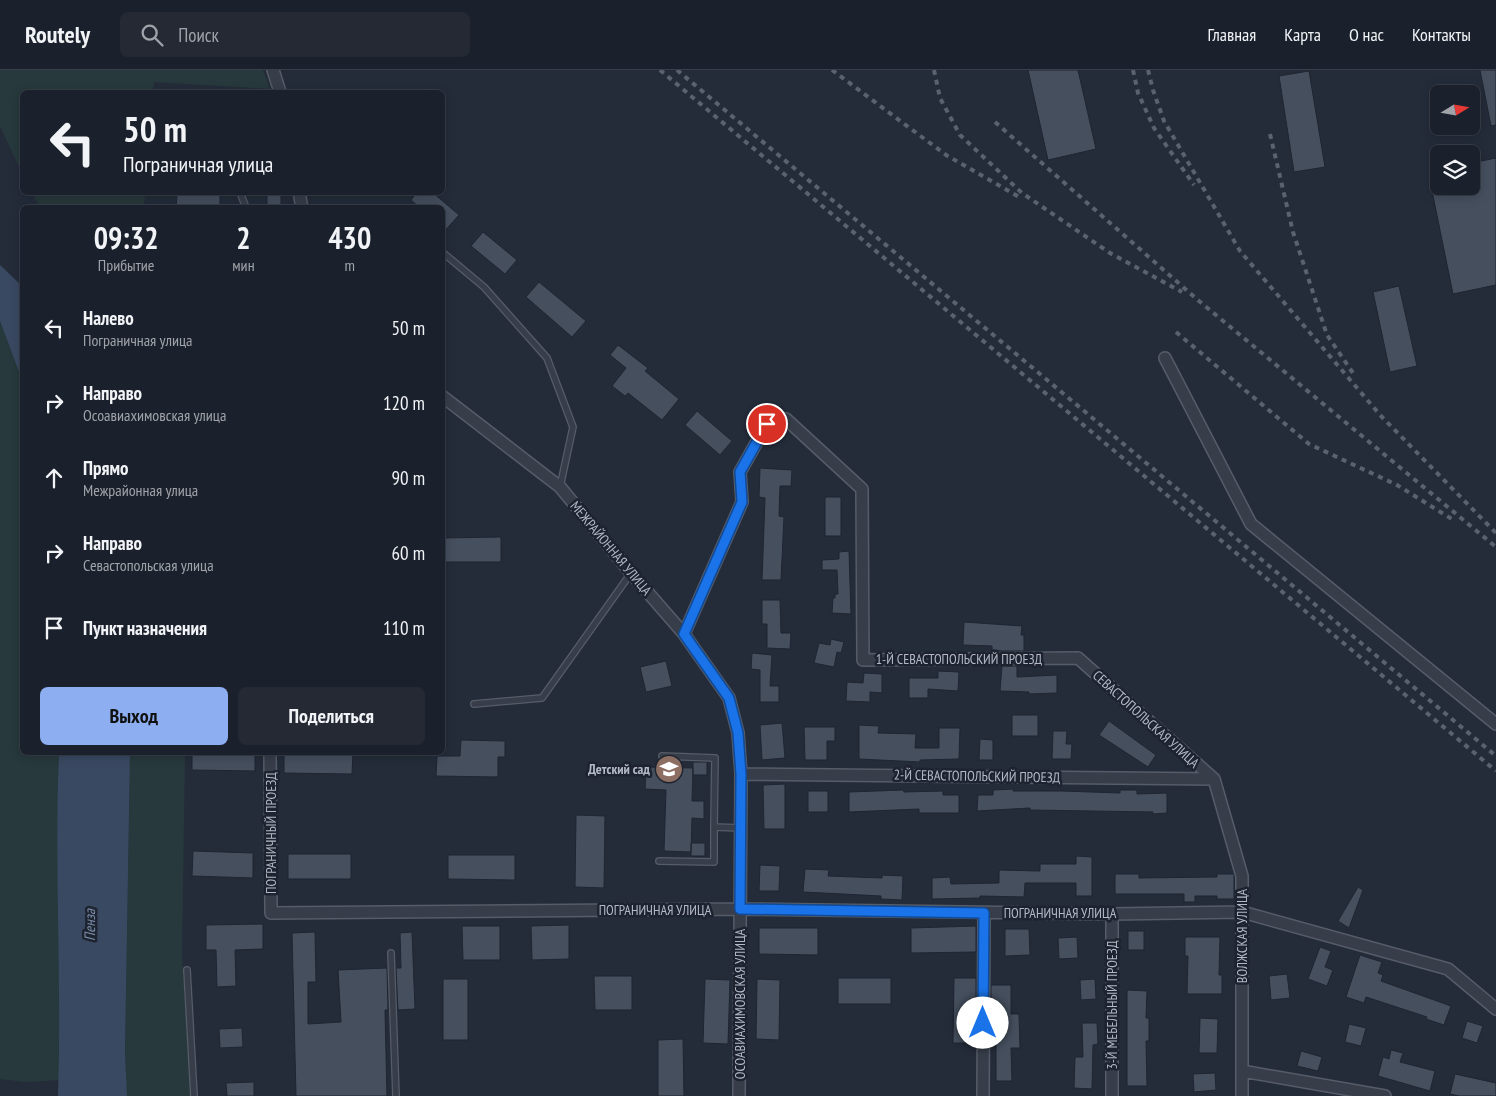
<!DOCTYPE html>
<html lang="ru">
<head>
<meta charset="utf-8">
<style>
  body { margin:0; font-family:"PT Sans Narrow",sans-serif; background:#242934; color:#f1f3f6; height:100vh; display:flex; flex-direction:column; font-size:19px; white-space:nowrap }
  * { box-sizing:border-box; margin:0 }
  p { font-size:16px; color:#a0a3a9 }
  .icon { flex:none; width:28px; height:28px; fill:none; stroke:currentColor; stroke-width:2; stroke-linecap:round; stroke-linejoin:round }
  .map { position:relative; flex:1; overflow:hidden }
  .details { position:absolute; left:20px; top:135px; width:425px; height:550px; display:flex; flex-direction:column; background:#1b212c; border-radius:8px; box-shadow:0 2px 12px #0003,0 0 0 1px #393e48 }
  .details>* { flex:none }
  .hud { position:absolute; left:20px; top:20px; width:425px; height:105px; border-radius:8px; box-shadow:0 2px 12px #0003,0 0 0 1px #393e48; background:#1b212c; color:#f1f3f6; overflow:hidden }
  .needle { width:32px; rotate:79deg }
  .fabs { position:absolute; left:1430px; top:15px; display:grid; gap:10px }
  .fabs a { display:grid; place-items:center; width:50px; height:50px; border-radius:8px; background:#1b212c; box-shadow:0 2px 12px #0003,0 0 0 1px #393e48; font-size:25px }
  .pin { position:absolute; display:grid; place-items:center; width:42px; height:42px; color:#fff; margin:-21px; border:2px solid #fff; border-radius:50%; box-shadow:0 1px 5px #0007 }
  .me { position:absolute; width:55px; margin:-28px; rotate:0deg; stroke-linejoin:round; filter:drop-shadow(0 0 4px #0008) }
  .turn { display:flex; align-items:center; gap:18px; height:105px; padding:0 20px; font-size:22px }
  .turn .icon { width:65px; height:65px; stroke-width:2.5 }
  .turn b { display:block; font-size:35px; line-height:42px }
  .eta { display:flex; justify-content:space-evenly; align-items:center; height:85px; text-align:center }
  .eta b { font-size:30px; font-weight:700; line-height:35px }
  .primary-button { display:flex; gap:10px; margin-top:auto; padding:10px 20px }
  .primary-button a { flex:1; height:58px; border-radius:8px; background:#8daff1; color:#111; font-size:20px; font-weight:700; line-height:58px; text-align:center }
  .primary-button a+a { background:#242934; color:#f1f3f6 }
  ul { padding:0; list-style:none }
  li { display:flex; align-items:center; gap:15px; height:75px; padding:0 20px }
  li div { flex:1 }
  li b { display:block; font-size:19px }
  li em { font-style:normal }
  header { display:flex; align-items:center; gap:30px; box-sizing:border-box; height:70px; padding:0 25px; background:#1b212c; border-bottom:1px solid #393e48 }
  header strong { font-size:24px }
  nav { display:flex; gap:28px; margin-inline-start:auto; font-size:18px }
  .search { width:350px; height:45px; background:#242934; display:flex; align-items:center; gap:12px; box-sizing:border-box; padding:0 18px; border-radius:8px; color:#a0a3a9; font-size:19px }
  .map>svg:first-child { display:block }
  .green { fill:#27393c }
  .water { fill:#3a4962 }
  .building { fill:#454f5e; stroke:#1f2531 }
  .lines { fill:none; stroke-linecap:round; stroke-linejoin:round }
  .service-casing { stroke:#565c68; stroke-width:8 }
  .minor-casing { stroke:#565c68; stroke-width:14 }
  .service { stroke:#373e4a; stroke-width:5.5 }
  .minor { stroke:#373e4a; stroke-width:11 }
  .rail { stroke:#5a6271; stroke-width:4; stroke-dasharray:5 5; stroke-linecap:butt }
  .route-casing { stroke:#114b97; stroke-width:12 }
  .route { stroke:#1a73e8; stroke-width:9 }
  .labels { text-anchor:middle; stroke-width:5; stroke-linejoin:round; paint-order:stroke }
  .street-label { font-size:14px; fill:#b3b9c6; stroke:#1d232f }
  .poi-label { font-size:14px; font-weight:bold; fill:#b3b9c6; stroke:#1d232f; text-anchor:end }
  .water-label { font-size:15px; font-style:italic; fill:#7c8eac; stroke:#1d232f }
</style>
</head>
<body>
<header>
<strong>Routely</strong>
<div class="search"><svg class="icon" aria-label="search" viewBox="0 0 24 24"><circle cx="10" cy="10" r="6"/><path d="M15 15l6 6"/></svg>Поиск</div>
<nav><a>Главная</a><a>Карта</a><a>О нас</a><a>Контакты</a></nav>
</header>
<div class="map">
<svg width="1496" height="1026" viewBox="0 0 1496 1026">
  <rect width="100%" height="100%" fill="#242c3a"/>
  <path class="green" d="M0,0H263L270,19L154,12L153,22H22V103L0,56Z
    M32,123H145L144,138L40,137Z
    M0,251L22,310V682L59,683C55,791 61,901 59,1010L26,1012L0,1009Z
    M130,683H185L182,885L191,1026H127L125,982Z"/>
  <path class="water" d="M0,195L22,216V310L0,251Z
    M59,683H130L125,982L127,1026H58C62,912 54,797 59,683Z"/>
  <path class="building" d="M1028,0H1078L1096,79L1048,90Z
    M1480,0H1496V55L1491,56Z
    M1309,1L1325,97L1294,102L1279,6Z
    M1496,88V215L1453,224L1431,116H1471V93Z
    M267,122H281V138H267Z
    M417,122H432L459,145L442,164V138H420L411,130Z
    M177,125H220V138H176Z
    M483,162L517,190L505,204L471,176Z
    M539,212L586,251L572,267L526,227Z
    M1399,216L1417,296L1390,302L1373,222Z
    M618,275L648,298L645,301L679,329L662,350L628,323L625,326L612,316L626,298L610,285Z
    M697,341L732,371L720,385L685,355Z
    M760,398L792,400L791,416H780L779,446L784,447L781,510H762L765,428L759,427Z
    M825,427H841V466H825Z
    M501,467V492H442V468Z
    M849,481L851,544L832,543L833,528H835V524H838L837,500H822V490L839,489V482Z
    M762,530H780L781,563H791L790,579L767,578V554H762Z
    M964,552L1022,556L1021,565H1024V581H1002L992,580V576L963,575Z
    M831,569L844,572L841,583L837,582L834,597L814,593L819,573L830,575Z
    M752,583L772,585L770,616H779V632H760V600L751,599Z
    M666,591L672,616L646,622L640,597Z
    M1002,596H1017V607L1057,605V623L1029,624V622L1000,621Z
    M938,601L959,602L958,621L928,619V628H909V608H938Z
    M864,603L882,604V623L870,622V632L846,631L847,612L863,613Z
    M1012,645H1038V666H1012Z
    M1109,651L1156,685L1148,697L1099,665Z
    M782,653L785,688L762,690L760,655Z
    M859,655L879,656L878,663L916,664L915,678H939V658H960L959,689L920,690V692L859,689Z
    M804,657H835V671H827V690H805Z
    M1053,661H1067L1066,674H1072L1071,689H1052Z
    M980,669L993,670V690H979Z
    M461,670L505,671V687H498V707L436,706L437,686H460Z
    M192,682H255V701L192,700Z
    M284,682H353L352,704L284,703Z
    M693,692H707V705H693Z
    M646,697L693,698L692,731H704V749L692,748L691,782L664,781L666,720L645,719Z
    M785,714V759H764L763,715Z
    M1013,719V721H1062L1120,723V720H1137V724L1167,723V743L1153,744V742L1030,740V738L977,741L978,725H993V720Z
    M903,720L904,722L943,721V725H959V743H919V739L849,742V722Z
    M808,721H828V742H808Z
    M576,745L605,746L604,818L575,817Z
    M691,773H705V786H691Z
    M193,781L253,783V808L192,806Z
    M288,784H351V809H288Z
    M448,785H515V810L448,809Z
    M1076,786L1092,787V826H1076V813H1025L1024,827L980,826V828L932,829V808L950,807L951,814L999,813V800L1040,801V794H1076Z
    M760,795L780,796L779,821H759Z
    M805,799L829,800L828,806L882,808V805L903,806L902,830L881,829V826L803,822Z
    M1115,804H1139V808L1217,807V804H1234V829H1217V826H1195V832H1184V824H1115Z
    M1358,817L1363,820L1349,858L1338,851Z
    M263,854V879L235,880L236,916L217,917L216,880H206V855Z
    M569,855V889L532,890L531,856Z
    M462,856H500V890H463Z
    M976,856V882L911,883V858Z
    M759,858H818V885L759,884Z
    M1005,859H1029L1030,885L1005,886Z
    M1128,861H1144V880H1128Z
    M315,862L316,912H308V954L341,952L338,900L387,898L388,940H385L387,1026H296L292,863Z
    M412,862L415,939L398,940L396,898H401L400,863Z
    M1077,867L1078,888L1059,889L1058,868Z
    M1185,867H1220L1219,905H1222V924H1187L1188,886H1185Z
    M1320,877L1331,881L1325,897L1333,900L1327,916L1308,909Z
    M1360,885L1382,892L1378,903L1383,905L1381,911L1451,936L1444,955L1426,949L1427,947L1366,927L1364,933L1346,927Z
    M1287,904L1290,928L1271,930L1269,906Z
    M594,906H632V940H595Z
    M838,908H891V934H838Z
    M954,908H976V973H953Z
    M443,909H468V970H443Z
    M705,909L730,910L728,974L703,973Z
    M757,909L780,910L779,970L756,969Z
    M1095,909L1096,929L1081,930L1080,910Z
    M991,915H1011V944H1019L1020,978H1011L1012,1011H996V974H991Z
    M1127,920L1147,921L1146,948H1149V971H1146L1147,1016H1127Z
    M1200,948L1218,949L1217,983H1199Z
    M1467,951L1483,956L1477,973L1462,968Z
    M1082,953H1097L1098,974L1093,975L1092,1019L1074,1018L1075,987H1083Z
    M1349,954L1366,958L1361,976L1345,972Z
    M242,958L243,977L220,978L219,959Z
    M683,969L684,1026H658V970Z
    M1391,980L1403,983L1400,992L1435,1001L1430,1021L1378,1006L1383,987L1389,989Z
    M1301,981L1322,987L1318,1001L1297,996Z
    M1215,1003L1216,1020L1194,1022L1193,1004Z
    M1455,1004L1496,1013V1026H1459L1450,1024Z
    M254,1012V1026H227L226,1013Z"/>
  <g class="lines">
    <g class="service-casing">
      <path id="service" d="M240,122L246,138
        M442,182L484,217L547,288L573,357L560,417
        M474,634L542,628L631,503
        M662,686L715,688L714,757L741,758
        M659,791L714,792V757
        M391,883L396,1026
        M187,900L194,1026"/>
    </g>
    <g class="minor-casing">
      <path id="minor" d="M273,0L280,22
        M299,122L302,138
        M1165,288L1251,454L1496,654
        M442,326L560,417L631,503L684,564L729,628L738,663L741,704L739,1026
        M684,564L742,432L740,402L767,354L786,349L862,419L863,590L1078,588L1214,709
        M270,682L271,843L740,839L1112,844L1242,842L1448,899L1496,939
        M741,704L1214,709
        M1214,709L1242,806V1026
        M1112,844V1026
        M1242,1001L1385,1026
        M983,1026L984,843"/>
    </g>
    <use href="#service" class="service"/>
    <use href="#minor" class="minor"/>
    <path class="rail" d="M660,0L1496,701
      M677,0L1496,686
      M832,0L946,85L1021,128
      M934,0L940,28L960,65L1022,123L1110,183L1182,222
      M1133,0L1138,23L1154,58L1194,115
      M1148,0L1153,20L1164,51L1240,181L1381,346L1496,463
      M995,52L1199,231L1496,477
      M1270,64L1293,162L1327,265L1355,306
      M1176,262L1309,374L1397,415L1455,451"/>
  </g>
  <g class="lines">
    <g class="route-casing">
      <path id="route" d="M767,354L740,402L742,432L684,564L729,628L738,663L741,704L740,839L984,843L983,953"/>
    </g>
    <use href="#route" class="route"/>
  </g>
  <defs>
    <g id="school-disc" transform="scale(1.4375)"><circle r="9.5" fill="#8d6e63" stroke="#1d232f"/><path d="M0-5L7-2L0 1L-7-2ZM-4 1L0 2.5L4 1V4Q0 6-4 4Z" fill="#fff"/></g>
  </defs>
  <g fill-rule="evenodd">
    <use href="#school-disc" x="669" y="699"/>
  </g>
  <g class="labels">
    <g class="street-label">
      <text transform="translate(611 478) rotate(50)" y="5">МЕЖРАЙОННАЯ УЛИЦА</text>
      <text x="959" y="594">1-Й СЕВАСТОПОЛЬСКИЙ ПРОЕЗД</text>
      <text transform="translate(1146 649) rotate(42)" y="5">СЕВАСТОПОЛЬСКАЯ УЛИЦА</text>
      <text transform="translate(977 706) rotate(1)" y="5">2-Й СЕВАСТОПОЛЬСКИЙ ПРОЕЗД</text>
      <text transform="translate(271 763) rotate(-90)" y="5">ПОГРАНИЧНЫЙ ПРОЕЗД</text>
      <text x="655" y="845">ПОГРАНИЧНАЯ УЛИЦА</text>
      <text x="1060" y="848">ПОГРАНИЧНАЯ УЛИЦА</text>
      <text transform="translate(1242 866) rotate(-90)" y="5">ВОЛЖСКАЯ УЛИЦА</text>
      <text transform="translate(740 934) rotate(-90)" y="5">ОСОАВИАХИМОВСКАЯ УЛИЦА</text>
      <text transform="translate(1112 935) rotate(-90)" y="5">3-Й МЕБЕЛЬНЫЙ ПРОЕЗД</text>
    </g>
    <g class="poi-label">
      <text x="650" y="704">Детский сад</text>
    </g>
    <g class="water-label">
      <text transform="translate(90 855) rotate(-90)" y="5">Пенза</text>
    </g>
  </g>
</svg>
<div class="fabs">
<a><svg class="needle" viewBox="-14 -14 28 28"><path d="M0-13l5 13h-10z" fill="#e53935"/><path d="M0 13l5-13h-10z" fill="#a0a3a9"/></svg></a>
<a><svg class="icon" aria-label="layers" viewBox="0 0 24 24"><path d="M12 4l9 5-9 5-9-5zM3 14l9 5 9-5"/></svg></a>
</div>
<div class="pin" style="left:767px;top:354px;background:#d93025"><svg class="icon" aria-label="arrive" viewBox="0 0 24 24"><path d="M6 21V4h12l-3 4 3 4H6"/></svg></div>
<svg class="me" style="left:983px;top:953px" viewBox="-20 -20 40 40"><circle r="19" fill="#fff"/><path d="M0-13L10 11 0 6-10 11z" fill="#1a73e8"/></svg>
<div class="hud">
<div class="turn"><svg class="icon" aria-label="left" viewBox="0 0 24 24"><path d="M17 20v-9H6M10 6l-5 5 5 5"/></svg><div><b>50 m</b>Пограничная улица</div></div>
</div>
<section class="details">
<div class="eta">
<div><b>09:32</b><p>Прибытие</p></div>
<div><b>2</b><p>мин</p></div>
<div><b>430</b><p>m</p></div>
</div>
<ul>
<li><svg class="icon" aria-label="left" viewBox="0 0 24 24"><path d="M17 20v-9H6M10 6l-5 5 5 5"/></svg><div><b>Налево</b><p>Пограничная улица</p></div><em>50 m</em></li>
<li><svg class="icon" aria-label="right" viewBox="0 0 24 24"><path d="M7 20v-9h11M14 6l5 5-5 5"/></svg><div><b>Направо</b><p>Осоавиахимовская улица</p></div><em>120 m</em></li>
<li><svg class="icon" aria-label="ahead" viewBox="0 0 24 24"><path d="M12 20V5M6 11l6-6 6 6"/></svg><div><b>Прямо</b><p>Межрайонная улица</p></div><em>90 m</em></li>
<li><svg class="icon" aria-label="right" viewBox="0 0 24 24"><path d="M7 20v-9h11M14 6l5 5-5 5"/></svg><div><b>Направо</b><p>Севастопольская улица</p></div><em>60 m</em></li>
<li><svg class="icon" aria-label="arrive" viewBox="0 0 24 24"><path d="M6 21V4h12l-3 4 3 4H6"/></svg><div><b>Пункт назначения</b></div><em>110 m</em></li>
</ul>
<div class="primary-button"><a>Выход</a><a>Поделиться</a></div>
</section>
</div>
</body>
</html>
